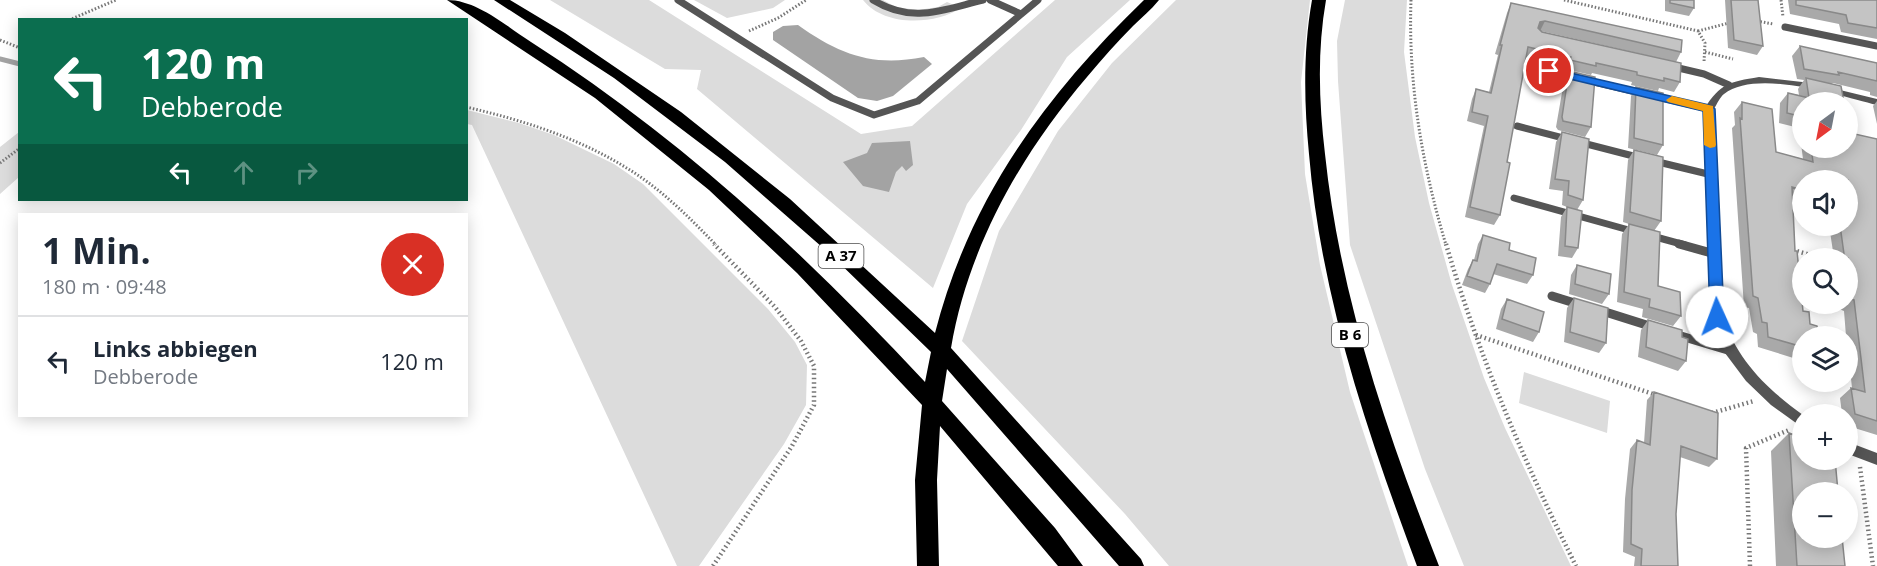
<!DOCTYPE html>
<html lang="de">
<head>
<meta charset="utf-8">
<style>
  body { margin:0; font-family:"Open Sans",sans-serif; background:#f6f6f7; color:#1f2937; height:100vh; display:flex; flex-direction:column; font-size:22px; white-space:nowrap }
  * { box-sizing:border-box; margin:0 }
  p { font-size:20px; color:#747a83 }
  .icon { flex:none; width:33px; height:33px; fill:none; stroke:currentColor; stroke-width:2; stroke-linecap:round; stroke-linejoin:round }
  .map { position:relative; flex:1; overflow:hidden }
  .details { position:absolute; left:18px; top:213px; width:450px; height:204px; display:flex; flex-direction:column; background:#fff; border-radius:0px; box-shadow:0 3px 15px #0003 }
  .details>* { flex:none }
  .hud { position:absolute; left:18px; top:18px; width:450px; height:183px; border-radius:0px; box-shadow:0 3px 15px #0003; background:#0b6e4f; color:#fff; overflow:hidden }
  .needle { width:39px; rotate:212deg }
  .fabs { position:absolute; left:1792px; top:92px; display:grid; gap:12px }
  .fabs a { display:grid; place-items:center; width:66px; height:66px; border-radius:50%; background:#fff; box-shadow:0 3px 15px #0003; font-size:30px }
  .pin { position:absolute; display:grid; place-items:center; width:51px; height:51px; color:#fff; margin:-26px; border:3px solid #fff; border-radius:50%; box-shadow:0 2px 6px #0007 }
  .me { position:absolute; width:66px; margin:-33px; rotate:358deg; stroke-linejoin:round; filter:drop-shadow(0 0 4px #0008) }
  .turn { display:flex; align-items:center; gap:21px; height:126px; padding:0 24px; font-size:27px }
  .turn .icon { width:78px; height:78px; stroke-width:2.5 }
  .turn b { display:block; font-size:42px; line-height:51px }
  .lanes { display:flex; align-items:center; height:57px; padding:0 24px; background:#0003; justify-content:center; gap:30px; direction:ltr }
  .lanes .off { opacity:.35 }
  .round { display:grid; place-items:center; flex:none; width:63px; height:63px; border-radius:32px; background:#f6f6f7 }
  .summary { display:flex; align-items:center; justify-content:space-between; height:102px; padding:0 24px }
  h1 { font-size:36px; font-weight:700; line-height:45px }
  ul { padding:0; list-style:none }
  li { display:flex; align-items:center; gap:18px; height:90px; padding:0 24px; border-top:2px solid #e0e1e3 }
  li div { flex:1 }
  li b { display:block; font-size:22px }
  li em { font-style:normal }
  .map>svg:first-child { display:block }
  .green { fill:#dcdcdc }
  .water { fill:#a3a3a3 }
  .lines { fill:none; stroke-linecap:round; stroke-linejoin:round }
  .stream { stroke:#a3a3a3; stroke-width:5 }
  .path-far1 { stroke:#777; stroke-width:3; stroke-dasharray:1.5 2; stroke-linecap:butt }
  .path { stroke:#777; stroke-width:4.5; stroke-dasharray:1.5 3; stroke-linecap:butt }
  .lane-far1 { stroke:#555; stroke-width:7 }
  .lane { stroke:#555; stroke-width:9 }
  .street { fill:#555; fill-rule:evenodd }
  .highway { fill:#000; fill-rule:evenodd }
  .wall { fill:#a9a9a9 }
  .shaded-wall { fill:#898989 }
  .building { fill:#c4c4c4; stroke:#898989; stroke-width:1.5 }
  .route { fill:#1a73e8; stroke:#114b97; stroke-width:1.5 }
  .slow { fill:#f59e0b }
  .labels { text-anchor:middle; stroke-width:4.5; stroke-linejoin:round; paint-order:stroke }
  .shield { fill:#fff; stroke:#4c4c4c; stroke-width:1.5 }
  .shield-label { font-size:15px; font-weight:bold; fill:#000 }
</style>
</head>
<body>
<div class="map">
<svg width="1877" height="566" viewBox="0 0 1877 566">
  <rect width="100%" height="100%" fill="#fff"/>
  <path class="green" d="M550,0H649L861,134L912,126L1055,0H1130L1067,57L1021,130L967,204L933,288L697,89L701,70L665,69Z
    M694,0H785L773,8L727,18Z
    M863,0H883L896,7L918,10L938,7L947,2L961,8C935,25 884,27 863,0Z
    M1176,0H1310L1301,82L1305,174L1320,265L1350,392L1408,566H1169L1125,514L962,341L999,231L1058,131L1112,63Z
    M1345,0H1407L1404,52L1415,137L1429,203L1452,285L1484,378L1505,428L1571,566H1464L1425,469L1350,245L1338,81L1337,41Z
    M467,110L519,123L554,135L614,164L643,184L768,309L795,342L807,365L806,405L784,444L699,566H677L472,125L467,124Z
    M19,132V177L0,194V147Z
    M1524,372L1610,401L1607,433L1519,403Z"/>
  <path class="water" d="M798,25C840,55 873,67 924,57L932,64L893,96L877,101L858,98L773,40V32L783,26Z
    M910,141L913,165L906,171L902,166L896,172L889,192L863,186L843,162L867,153L872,143Z"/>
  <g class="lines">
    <path class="stream" d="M0,59L20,64"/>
    <path class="path-far1" d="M1411,0C1408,84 1422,165 1446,245
      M1564,0L1698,31L1705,43L1704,62
      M1781,0L1783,17
      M69,20L116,0
      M1757,21L1773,24
      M749,31L778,18L806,0
      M1698,31L1729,23
      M0,40L20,48
      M1705,52L1733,59
      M466,107C522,120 576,137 625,167C659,187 689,217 716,245
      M0,163L20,148"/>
    <path class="path" d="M1446,244C1479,356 1524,462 1576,566
      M1793,250L1821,258
      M1476,335L1656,395
      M1712,413L1754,401
      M1860,467L1873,566
      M713,566L792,446L814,405V366L801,341L775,307L714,244
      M1750,566L1746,448L1789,430"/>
    <path class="lane-far1" d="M678,0L832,98L874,115L918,101L1038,0
      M873,0C912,24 942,10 983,0
      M990,0L1021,14
      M1785,27L1877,46
      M1526,66L1709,109
      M1670,66L1704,74L1729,85
      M1517,126L1641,158
      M1654,161L1712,175
      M1514,198L1636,232
      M1652,236L1685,245"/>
    <path class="lane" d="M1679,244L1715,254
      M1552,296L1581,305
      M1599,310L1656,328
      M1671,333L1731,351"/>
    <path class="street" d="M1759,77L1811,83L1877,99V105C1840,96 1757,68 1724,94C1720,97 1717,104 1714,109L1723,317C1737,360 1767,389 1803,415V428L1771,405L1746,381L1725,353L1711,317L1704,109C1721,83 1729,82 1759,77Z
      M1848,442L1877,453V465L1848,454Z"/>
    <path class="highway" d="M447,0C477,0 506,26 531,42C678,136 806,254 925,382L931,352L830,254L725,162L614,78L494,0H510L565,33L681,112L790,199L935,333C970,197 1045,96 1144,0H1159C1151,10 1141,18 1133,26C1117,42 1102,59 1087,77C1021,154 968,247 951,348L1141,559L1144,566H1119L947,369L942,401L1055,528L1083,566H1058L940,426L937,480L939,566H917L915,480L922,405L797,273L709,190L595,98Z
      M1312,0H1326C1317,51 1319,103 1325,154C1340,297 1387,433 1439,566H1417C1367,432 1321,297 1309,154C1304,103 1303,51 1312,0Z"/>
  </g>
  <path class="wall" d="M1665,0H1694V8L1689,16L1665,11Z
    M1725,0H1758L1763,46L1757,55L1728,48Z
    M1788,0H1877V39L1841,32L1839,24L1790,14Z
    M1511,3L1681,52L1676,62L1541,31L1680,82L1674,92L1659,88L1658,91L1631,85L1632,82L1592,73L1591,75L1565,69L1566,66L1526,58L1507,162L1500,215L1494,225L1465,217L1484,126L1467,121L1472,99L1476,89L1489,92L1498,55L1495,54L1507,13Z
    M1800,46L1877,63V97L1870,95V92L1833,83L1803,102V147H1848L1850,133L1877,139V435L1848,426V414H1842L1840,398L1851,388H1852L1848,350V336H1846L1844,311L1839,309L1838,303H1848V258H1834L1829,225H1848V180H1803V203L1793,201L1795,251L1803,336V361L1758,347L1757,334L1753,332L1749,308L1744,307L1732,128L1735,125L1734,112L1742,102L1776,152L1803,159L1799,128L1779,123L1780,103L1788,93L1799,95L1798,89L1804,80L1797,79L1792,56Z
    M1569,71L1591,127L1585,137L1558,130L1556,127L1564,81Z
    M1636,87L1663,145L1657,155L1628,148L1631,96Z
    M1877,101V124L1873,106Z
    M1562,132L1583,200L1577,210L1578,248L1572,258L1558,256L1561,217L1567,207L1562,205L1563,191L1549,189L1556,142Z
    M1634,150L1661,221L1654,231L1658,286L1681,316L1673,326L1642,317L1643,309L1617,302L1622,234L1629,224L1623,222L1628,160Z
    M1483,235L1509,250L1533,275L1527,284L1493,274L1490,284L1485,293L1462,285L1468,269L1473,260H1474L1478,244Z
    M1577,265L1609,294L1602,304L1569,294L1571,275Z
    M1574,298L1606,343L1599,353L1564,342L1567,308Z
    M1507,299L1539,332L1533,342L1496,329L1501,309Z
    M1648,320L1682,337L1686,361L1678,371L1638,357L1641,330Z
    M1654,392L1717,459L1709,467L1680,457L1676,514L1678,566H1634L1635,557L1623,552L1625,499L1630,449L1637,440L1644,443L1647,400Z
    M1789,433L1845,566H1776L1771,451Z"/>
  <path class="shaded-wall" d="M1545,21L1540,31L1535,32L1540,22Z"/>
  <path class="building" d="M1670,0H1694V8L1670,3Z
    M1731,0H1758L1763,46L1734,40Z
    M1796,0H1877V28L1848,23L1846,15L1796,5Z
    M1511,3L1682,40L1681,52L1545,21L1540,22L1538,28L1542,32L1681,63L1680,82L1664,78V81L1637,75V72L1596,63V66L1570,60L1571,57L1528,47L1507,162L1510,163L1500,215L1470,207L1488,116L1472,112L1476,89L1491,93L1502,45H1500Z
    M1800,46L1877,63V81L1838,72L1839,75L1804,69Z
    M1569,71L1595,77L1591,127L1563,121L1562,117Z
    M1806,78L1841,86L1844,102H1803V117L1787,113L1788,93L1809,98Z
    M1636,87L1663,93V145L1634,138Z
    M1742,102L1772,109L1776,152L1813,162L1811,147H1848V122L1850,133L1877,139V421L1855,414L1851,388L1865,392L1854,300L1849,299L1848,293V258H1842V254H1844L1840,225H1848V180H1803V190L1792,187L1795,251H1797L1803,311L1809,312L1810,324L1817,326L1818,336H1803V347L1768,337L1767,323L1762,322L1758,298L1753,296L1740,118L1742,119Z
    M1562,132L1589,139L1583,200L1568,195L1569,181L1555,179Z
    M1634,150L1663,157L1661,221L1630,212Z
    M1567,207L1582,211L1578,248L1565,246Z
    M1629,224L1660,232L1658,286L1680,292L1681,316L1649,307L1650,299L1624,292Z
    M1483,235L1510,243L1509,250L1536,258L1533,275L1497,264L1490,284L1467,276L1473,260L1477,261Z
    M1577,265L1611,274L1609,294L1575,284Z
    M1574,298L1608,308L1606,343L1570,332Z
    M1507,299L1544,312L1539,332L1502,319Z
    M1648,320L1682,330V337L1688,339L1686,361L1646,347Z
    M1654,392L1718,413L1717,459L1681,446L1676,514L1678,566H1641L1642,549L1631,544L1632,490L1637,440L1650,445Z
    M1789,433L1803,438V459H1835L1838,492H1803V537H1842L1845,566H1797Z"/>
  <path class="route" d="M1549,68L1709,105L1715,109L1724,317L1722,320L1717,322L1710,317L1703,111L1545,73L1544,71Z"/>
  <path class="slow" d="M1672,96L1713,106L1716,145L1715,147L1710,148L1704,145L1703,111L1668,102L1666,100Z"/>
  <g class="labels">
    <g class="shield">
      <rect x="818.5" y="244" width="45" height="24" rx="4.5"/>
      <rect x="1332" y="323" width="36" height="24" rx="4.5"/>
    </g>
    <g class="shield-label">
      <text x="841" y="261">A 37</text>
      <text x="1350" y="340">B 6</text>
    </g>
  </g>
</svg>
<div class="fabs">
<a><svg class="needle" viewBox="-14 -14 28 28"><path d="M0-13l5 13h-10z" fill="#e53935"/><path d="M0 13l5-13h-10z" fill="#747a83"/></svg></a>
<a><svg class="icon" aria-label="sound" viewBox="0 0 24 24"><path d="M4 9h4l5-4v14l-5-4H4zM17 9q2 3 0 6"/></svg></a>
<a><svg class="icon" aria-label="search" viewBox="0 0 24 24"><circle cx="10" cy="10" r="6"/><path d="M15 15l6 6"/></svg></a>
<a><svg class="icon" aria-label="layers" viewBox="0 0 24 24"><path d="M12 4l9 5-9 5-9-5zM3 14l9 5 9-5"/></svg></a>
<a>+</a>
<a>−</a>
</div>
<div class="pin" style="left:1549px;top:71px;background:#d93025"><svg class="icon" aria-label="arrive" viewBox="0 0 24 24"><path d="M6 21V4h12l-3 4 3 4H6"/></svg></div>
<svg class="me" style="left:1717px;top:317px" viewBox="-20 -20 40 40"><circle r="19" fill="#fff"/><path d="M0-13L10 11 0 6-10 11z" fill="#1a73e8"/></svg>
<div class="hud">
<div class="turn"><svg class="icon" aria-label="left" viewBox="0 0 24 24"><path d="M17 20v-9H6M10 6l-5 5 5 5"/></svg><div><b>120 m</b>Debberode</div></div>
<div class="lanes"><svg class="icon" aria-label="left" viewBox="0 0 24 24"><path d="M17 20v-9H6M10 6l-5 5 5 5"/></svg><svg class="icon off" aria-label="ahead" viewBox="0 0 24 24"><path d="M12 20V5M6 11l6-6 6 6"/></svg><svg class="icon off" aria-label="right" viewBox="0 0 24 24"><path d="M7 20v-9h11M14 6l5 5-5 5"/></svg></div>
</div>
<section class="details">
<div class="summary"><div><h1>1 Min.</h1><p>180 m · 09:48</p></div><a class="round" style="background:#d93025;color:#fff"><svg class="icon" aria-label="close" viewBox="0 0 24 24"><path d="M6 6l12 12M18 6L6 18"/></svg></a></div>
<ul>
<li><svg class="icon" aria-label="left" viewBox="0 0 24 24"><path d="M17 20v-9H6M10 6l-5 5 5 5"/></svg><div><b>Links abbiegen</b><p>Debberode</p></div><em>120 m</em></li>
</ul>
</section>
</div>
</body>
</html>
